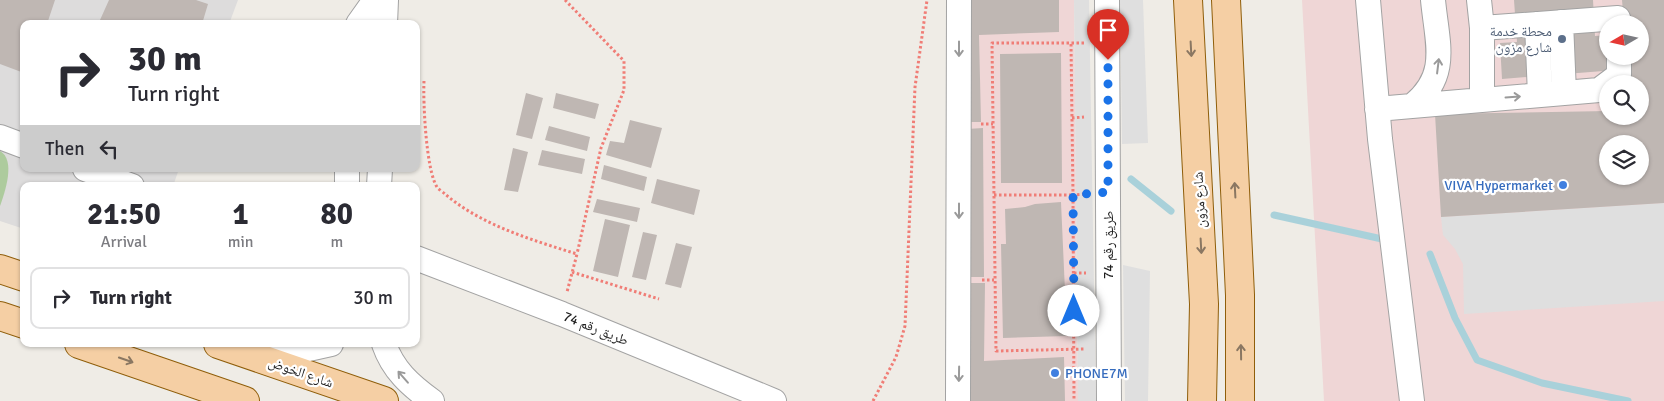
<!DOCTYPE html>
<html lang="en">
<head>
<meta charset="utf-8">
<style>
  body { margin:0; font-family:Signika,"Noto Naskh Arabic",sans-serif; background:#f7f7f7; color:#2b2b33; height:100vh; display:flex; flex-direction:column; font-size:19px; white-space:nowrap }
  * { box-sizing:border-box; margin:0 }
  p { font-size:16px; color:#7c7c81 }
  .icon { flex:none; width:28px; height:28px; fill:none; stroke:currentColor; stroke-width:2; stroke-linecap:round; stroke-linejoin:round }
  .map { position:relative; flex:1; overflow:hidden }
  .details { position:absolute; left:20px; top:182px; width:400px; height:165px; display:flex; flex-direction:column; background:#fff; border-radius:10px; box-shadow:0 1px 4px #0004 }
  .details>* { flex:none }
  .guide { position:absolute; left:20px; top:20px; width:400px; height:152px; border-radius:10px; box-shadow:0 1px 4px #0004; background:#fff; color:#2b2b33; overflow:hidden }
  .needle { width:32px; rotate:261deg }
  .tools { position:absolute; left:1599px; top:15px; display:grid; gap:10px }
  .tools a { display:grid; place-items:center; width:50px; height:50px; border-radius:50%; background:#fff; box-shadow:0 1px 4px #0004; font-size:25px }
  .pin { position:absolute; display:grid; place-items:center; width:42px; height:42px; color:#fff; margin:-51px -21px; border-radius:50% 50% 50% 0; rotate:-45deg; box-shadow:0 0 5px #0007 }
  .pin .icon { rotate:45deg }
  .me { position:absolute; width:55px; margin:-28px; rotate:0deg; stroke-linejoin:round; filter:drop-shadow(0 0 4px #0008) }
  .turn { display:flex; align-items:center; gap:18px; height:105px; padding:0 25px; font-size:22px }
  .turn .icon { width:65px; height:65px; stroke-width:2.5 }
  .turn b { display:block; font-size:35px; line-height:42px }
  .then { display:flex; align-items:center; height:48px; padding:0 25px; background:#0003; gap:10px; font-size:19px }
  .eta { display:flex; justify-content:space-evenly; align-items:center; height:85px; text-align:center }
  .eta b { font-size:30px; font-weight:700; line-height:35px }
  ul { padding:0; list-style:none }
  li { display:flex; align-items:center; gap:15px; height:62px; margin:0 10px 8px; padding:0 15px; border:2px solid #e1e1e2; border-radius:10px }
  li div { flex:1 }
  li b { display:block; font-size:19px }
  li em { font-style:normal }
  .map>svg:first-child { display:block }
  .residential { fill:#dddcdc }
  .commercial { fill:#efd6d6; fill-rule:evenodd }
  .forest { fill:#adcb9d }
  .parking { fill:#dfdfdf }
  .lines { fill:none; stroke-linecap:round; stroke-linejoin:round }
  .stream { stroke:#a9d1da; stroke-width:7 }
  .building { fill:#bfb7b3; fill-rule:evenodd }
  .minor-casing { stroke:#a3a3a3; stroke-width:26 }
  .major-casing { stroke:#8f5e0a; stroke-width:30 }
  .path { stroke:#f07d76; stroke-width:3; stroke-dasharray:2.5 2.5; stroke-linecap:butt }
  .minor { stroke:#fff; stroke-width:24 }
  .major { stroke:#f5cfa4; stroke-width:28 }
  .oneway { stroke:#9a9a9a }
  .oneway2 { stroke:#8a7762 }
  .route { stroke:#1a73e8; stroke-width:9; stroke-dasharray:0 16.2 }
  .service-dot { fill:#5c6f8a; stroke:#fff; stroke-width:2 }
  .shop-dot { fill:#3f7fe0; stroke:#fff; stroke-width:2 }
  .labels { text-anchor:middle; stroke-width:4.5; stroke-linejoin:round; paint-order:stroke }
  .service-label { font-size:14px; fill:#4e5e75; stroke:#fff; text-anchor:end }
  .shop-label { font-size:14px; fill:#366cbe; stroke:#fff; text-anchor:end }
  .street-label { font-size:14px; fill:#1f1f1f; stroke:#fff }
</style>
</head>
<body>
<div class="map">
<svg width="1664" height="401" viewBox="0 0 1664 401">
  <rect width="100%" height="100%" fill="#efece6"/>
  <path class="residential" d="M0,0H238L229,24H24V169H179L173,186H24V229L0,221Z"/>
  <path class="commercial" d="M948,0H1074L1078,401H952Z
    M1302,0H1664V401H1324ZM1608,24H1640V56H1608ZM1608,84H1640V116H1608ZM1608,144H1640V176H1608Z"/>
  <path class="forest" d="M0,151C16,160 5,192 0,206Z"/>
  <path class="parking" d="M1074,0H1089L1096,401H1078Z
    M1120,0H1143L1148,143L1122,144Z
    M1664,203V301L1464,314L1463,264L1455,249L1443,235L1441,217Z
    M1123,265L1150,271L1148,401H1125Z"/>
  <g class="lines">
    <path class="stream" d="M1131,179L1171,211
      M1274,215L1382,239
      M1430,254L1455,318L1477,360L1542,383L1628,401"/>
  </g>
  <path class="building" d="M0,0H55L48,21L55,24H24V73L0,64Z
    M109,0H196L208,4L202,24H111L100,20Z
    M966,0H1059V32L979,35L981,122H967Z
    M1514,0H1593L1595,36L1608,35V56L1616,70L1502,79L1500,43L1517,42Z
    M1622,0H1664V203L1441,217L1435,114L1608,111V116H1640V84H1625L1626,56H1640V24H1624ZM1608,144H1640V176H1608Z
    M1061,53L1062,183H1001L1000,54Z
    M526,93L543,98L532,139L516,135Z
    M556,93L599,104L595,119L553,108Z
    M630,120L662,128L651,168L606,155L610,141L624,143Z
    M549,126L590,137L587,151L545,140Z
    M983,128L984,277H967V129Z
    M513,148L528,152L518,192L504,190Z
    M542,150L585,159L582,174L538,165Z
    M604,165L647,177L644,191L601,179Z
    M657,179L700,190L694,215L651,203Z
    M597,199L640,208L637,222L593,212Z
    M1061,202L1067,336L1003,338L1001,244H1006L1005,209L1025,207L1035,204Z
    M605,219L630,225L618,277L593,271Z
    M643,232L657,235L646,280L632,277Z
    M676,243L692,247L681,288L665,284Z
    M967,283H985L984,361L1064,357L1065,401H967Z"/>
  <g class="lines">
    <g class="minor-casing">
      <path id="minor" d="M1107,0L1109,401
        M1368,0L1380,139L1412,401
        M1479,0L1482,28V100
        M1561,22L1564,93
        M358,24L375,0
        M385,24L386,0
        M1537,24L1540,95
        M1482,28L1618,18
        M1413,105C1450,75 1437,43 1433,0
        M1377,109L1599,90L1619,75V56
        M0,137L24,146
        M85,169L132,186
        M347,169V186
        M379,186L380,169
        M416,258L562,314L774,401
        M384,344C393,370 410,385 432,401
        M253,356L304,350L331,344
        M958,401L959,0"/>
    </g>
    <g class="major-casing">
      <path id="major" d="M1188,0L1204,304L1202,401
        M1226,0L1240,295V401
        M0,269L24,277
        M0,316L24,324
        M79,344L245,401
        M218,344L384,401"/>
    </g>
    <path class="path" d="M565,0L624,61V90L601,148L577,254
      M1084,43H992L996,351L1085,349
      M1071,44L1073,195L1085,194
      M424,81C423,102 426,170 437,187C438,189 443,192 445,194C481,225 532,240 577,254L567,292
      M1072,118L1084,117
      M981,124H993
      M994,195H1073L1074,401
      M572,272L659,299
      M1074,273H1086
      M982,280H994
      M873,401L896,357L905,326L915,87L927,0"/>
    <use href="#minor" class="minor"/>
    <use href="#major" class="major"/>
  </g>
  <defs><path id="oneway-shaft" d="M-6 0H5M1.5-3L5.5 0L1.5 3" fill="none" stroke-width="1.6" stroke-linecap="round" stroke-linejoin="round" transform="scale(1.25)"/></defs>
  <g class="oneway">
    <use href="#oneway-shaft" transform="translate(959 49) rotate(90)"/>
    <use href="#oneway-shaft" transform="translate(1438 66) rotate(-83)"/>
    <use href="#oneway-shaft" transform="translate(1513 97) rotate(-4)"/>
    <use href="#oneway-shaft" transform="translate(959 211) rotate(90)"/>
    <use href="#oneway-shaft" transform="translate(959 374) rotate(91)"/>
    <use href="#oneway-shaft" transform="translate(403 377) rotate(-131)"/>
  </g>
  <g class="oneway2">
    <use href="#oneway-shaft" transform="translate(1191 49) rotate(87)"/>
    <use href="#oneway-shaft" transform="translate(1235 190) rotate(-93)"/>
    <use href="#oneway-shaft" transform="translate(1201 246) rotate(87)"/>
    <use href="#oneway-shaft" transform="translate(1241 352) rotate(-91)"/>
    <use href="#oneway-shaft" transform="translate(126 360) rotate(19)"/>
  </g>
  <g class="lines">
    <path class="route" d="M1074,311L1073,195L1108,192V60"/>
  </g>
  <circle class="service-dot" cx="1562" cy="39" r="5"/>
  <g class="shop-dot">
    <circle cx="1563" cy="185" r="5"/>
    <circle cx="1055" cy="373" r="5"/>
  </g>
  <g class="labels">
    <g class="service-label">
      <text x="1552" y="36">محطة خدمة<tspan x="1552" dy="16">شارع مزون</tspan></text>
    </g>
    <g class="shop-label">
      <text x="1553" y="190">VIVA Hypermarket</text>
      <text x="1065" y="378" text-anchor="start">PHONE7M</text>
    </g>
    <g class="street-label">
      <text transform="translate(1199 200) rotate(-93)" y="5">شارع مزون</text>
      <text transform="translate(1108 245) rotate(-90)" y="5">طريق رقم 74</text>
      <text transform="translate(596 328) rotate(22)" y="5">طريق رقم 74</text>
      <text transform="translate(301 372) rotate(19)" y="5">شارع الخوض</text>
    </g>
  </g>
</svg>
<div class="tools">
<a><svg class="needle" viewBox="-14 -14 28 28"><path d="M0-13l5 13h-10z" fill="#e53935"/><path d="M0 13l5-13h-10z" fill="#7c7c81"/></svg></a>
<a><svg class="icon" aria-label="search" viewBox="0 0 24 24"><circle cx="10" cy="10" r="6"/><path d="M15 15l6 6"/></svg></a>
<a><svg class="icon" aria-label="layers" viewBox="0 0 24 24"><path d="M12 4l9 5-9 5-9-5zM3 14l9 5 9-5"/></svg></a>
</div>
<div class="pin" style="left:1108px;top:60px;background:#d93025"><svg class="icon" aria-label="arrive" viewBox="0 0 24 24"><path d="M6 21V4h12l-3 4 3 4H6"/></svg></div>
<svg class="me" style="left:1074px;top:311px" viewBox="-20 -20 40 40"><circle r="19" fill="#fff"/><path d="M0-13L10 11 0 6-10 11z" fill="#1a73e8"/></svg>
<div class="guide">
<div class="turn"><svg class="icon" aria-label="right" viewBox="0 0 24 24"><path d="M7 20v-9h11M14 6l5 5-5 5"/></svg><div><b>30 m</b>Turn right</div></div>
<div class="then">Then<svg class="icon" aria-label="left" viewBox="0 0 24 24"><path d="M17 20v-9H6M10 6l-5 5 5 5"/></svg></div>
</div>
<section class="details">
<div class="eta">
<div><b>21:50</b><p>Arrival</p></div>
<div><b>1</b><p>min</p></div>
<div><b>80</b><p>m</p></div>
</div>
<ul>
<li><svg class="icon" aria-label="right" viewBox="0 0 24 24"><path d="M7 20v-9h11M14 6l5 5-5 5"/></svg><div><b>Turn right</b></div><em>30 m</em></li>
</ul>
</section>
</div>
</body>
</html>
